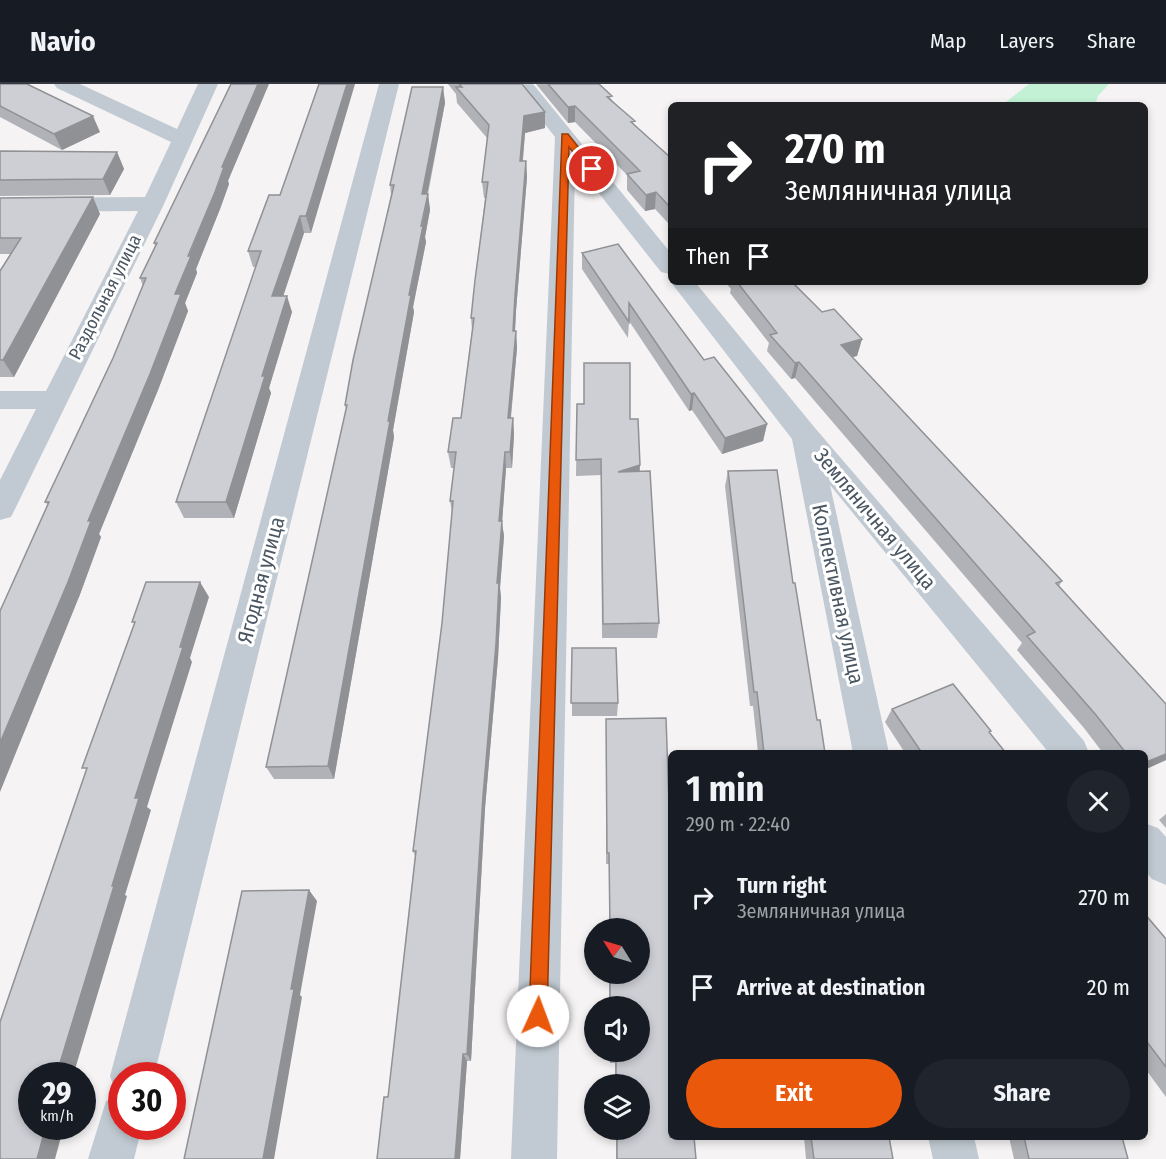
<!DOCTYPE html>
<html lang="en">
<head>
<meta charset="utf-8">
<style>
  body { margin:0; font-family:"Fira Sans Condensed",sans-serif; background:#20242c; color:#f1f3f6; height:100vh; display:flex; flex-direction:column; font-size:22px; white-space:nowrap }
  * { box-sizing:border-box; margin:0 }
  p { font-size:20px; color:#9ea1a6 }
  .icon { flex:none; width:33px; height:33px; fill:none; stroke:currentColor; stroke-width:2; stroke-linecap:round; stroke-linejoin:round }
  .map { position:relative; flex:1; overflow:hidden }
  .details { position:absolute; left:668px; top:666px; width:480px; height:390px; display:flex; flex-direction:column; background:#171b24; border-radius:9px; box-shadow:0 3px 9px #0003 }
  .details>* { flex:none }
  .top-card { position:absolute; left:668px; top:18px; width:480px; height:183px; border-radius:9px; box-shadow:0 3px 9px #0003; background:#202124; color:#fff; overflow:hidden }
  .needle { width:39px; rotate:307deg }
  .buttons { position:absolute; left:584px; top:834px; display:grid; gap:12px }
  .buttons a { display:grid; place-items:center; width:66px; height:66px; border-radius:50%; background:#171b24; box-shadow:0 3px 9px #0003; font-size:30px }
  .speed { position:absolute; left:18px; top:978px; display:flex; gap:12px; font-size:30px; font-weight:700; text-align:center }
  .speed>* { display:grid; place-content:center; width:78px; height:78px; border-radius:50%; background:#171b24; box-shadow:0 3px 9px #0003; line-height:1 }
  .speed small { font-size:15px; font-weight:400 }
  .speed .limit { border:9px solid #d22; background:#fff; color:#111 }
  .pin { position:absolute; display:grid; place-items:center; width:51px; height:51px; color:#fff; margin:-26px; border:3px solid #fff; border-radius:50%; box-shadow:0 2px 6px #0007 }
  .me { position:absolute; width:66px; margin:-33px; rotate:2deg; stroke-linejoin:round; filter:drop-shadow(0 0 4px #0008) }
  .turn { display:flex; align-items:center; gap:21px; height:126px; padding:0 18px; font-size:27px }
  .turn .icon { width:78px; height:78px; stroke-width:2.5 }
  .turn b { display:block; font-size:42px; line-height:51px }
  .then { display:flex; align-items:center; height:57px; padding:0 18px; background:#0003; gap:12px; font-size:22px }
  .round { display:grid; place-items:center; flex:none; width:63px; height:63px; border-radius:32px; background:#20242c }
  .headline { display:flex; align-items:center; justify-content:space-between; height:102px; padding:0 18px }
  h1 { font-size:36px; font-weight:700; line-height:45px }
  .action { display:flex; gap:12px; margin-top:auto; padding:12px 18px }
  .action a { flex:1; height:69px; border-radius:36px; background:#ea580c; color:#fff; font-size:24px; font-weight:700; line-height:69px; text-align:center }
  .action a+a { background:#20242c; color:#f1f3f6 }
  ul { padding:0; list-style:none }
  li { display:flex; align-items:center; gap:18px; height:90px; padding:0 18px }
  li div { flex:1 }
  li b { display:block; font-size:22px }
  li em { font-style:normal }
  header { display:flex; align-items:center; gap:36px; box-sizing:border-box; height:84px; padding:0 30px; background:#171b24; border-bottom:2px solid #363941 }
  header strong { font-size:28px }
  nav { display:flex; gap:33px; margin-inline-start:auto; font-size:21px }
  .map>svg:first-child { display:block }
  .green { fill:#c3f1d5 }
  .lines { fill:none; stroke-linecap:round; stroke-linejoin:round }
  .minor { fill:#c1cad2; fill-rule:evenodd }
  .wall { fill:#b0b2b7 }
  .shaded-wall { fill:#909195 }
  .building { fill:#cdcfd5; stroke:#909195; stroke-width:1.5 }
  .route { fill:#ea580c; stroke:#983908; stroke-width:1.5 }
  .labels { text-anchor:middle; stroke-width:6; stroke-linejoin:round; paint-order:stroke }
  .far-street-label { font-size:18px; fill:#4a5661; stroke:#fff }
  .street-label { font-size:21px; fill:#4a5661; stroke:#fff }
</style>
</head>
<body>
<header>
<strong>Navio</strong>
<nav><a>Map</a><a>Layers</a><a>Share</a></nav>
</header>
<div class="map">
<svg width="1166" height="1075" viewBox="0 0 1166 1075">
  <rect width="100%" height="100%" fill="#f5f3f3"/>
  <path class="green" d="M1029,0H1109L1098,12L1095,21H1002Z"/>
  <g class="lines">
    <path class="minor" d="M54,0H80L177,45L198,0H218L164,120L15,425L11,433L0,436V396L36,325H0V307H46L138,127L0,128V114L145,113L171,58L57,4Z
      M379,0H399L154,992H122V1010L116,1008L110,992Z
      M513,0H533L670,168V190L661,188L575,79L557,1075H511L555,53Z
      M670,197L695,198L815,344L1084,657L1089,669H1049L830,401L889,669H853L792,355Z
      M1144,739L1158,744L1166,753V801L1152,795L1144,786Z
      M122,1011V1042H142L134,1075H88L106,1017Z
      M928,1053H974L979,1075H933Z"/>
  </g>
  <path class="wall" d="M0,0L100,48L62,66L0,33Z
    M319,0L311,149H304L283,212L292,228L269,304L271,309L234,434H184L176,418L256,183H253L248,167L280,111Z
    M448,0H522L545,44L525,49L523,77H526L527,93L516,227L515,247H516L517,264L511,334H513L514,350L512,384H506L502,439L504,452L500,504L501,514L498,574L485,724L471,977H467L460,1075H377L388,1013L415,772L413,767L442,539L452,427L450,417L454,384H451L448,368L461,334L472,246L471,234L485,114H484L482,98L487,54L457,19L456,10Z
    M536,0H599L612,16L635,41L670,73V141L655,125L645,127L627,106V91L575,38L568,39Z
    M443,3L445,19L428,110L430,126L425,153L426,158L413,223L414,228L393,346L394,353L334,695H274L266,683L346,325L345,321L391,111L390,101Z
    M0,67L117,68L124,85L110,111L0,112Z
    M228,97L229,100L220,125L196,185L197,189L185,219L188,227L158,306L99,450L101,453L79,513L25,474L48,421L45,418L113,274L143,202L140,194L155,162L154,159Z
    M0,114L100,130L14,293H0V187L10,170H0Z
    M582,169L704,276L767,340L763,357L722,370L692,326L689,327L629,237L628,254L582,185Z
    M725,198H792L822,228L862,255L857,272L852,273L1062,497L1059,502L1166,676L1144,686V669H1103L1084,644L1017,566L1022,559L795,294L791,295L767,267L769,259L730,209L731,205Z
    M577,320L630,335L640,388L659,539L657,554H602L601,391L576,392Z
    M728,387L793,499L817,636L825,669H758L753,622H750L725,402Z
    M572,564L618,619L617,632H572Z
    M892,625L991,647L989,649L1006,669H905L885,638Z
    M666,634L670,747V1053H694L696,1075H616V1046H639V1000H615V979H610L609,968H639V922H609V890H639V844H609V780H606V635Z
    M1166,730V744L1159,736Z
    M1144,829L1166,855V1013L1144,983Z
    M804,1053H889L893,1075H806Z
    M1009,1053H1122L1128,1075H1014Z"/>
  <path class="shaded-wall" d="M258,0H269L228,97L229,100L220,125L196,185L197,189L185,219L188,227L158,306L99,450L101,453L79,513L0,708V659L88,437L175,210L222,83Z
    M347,0H355L311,149L306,132Z
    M443,3L445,19L424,126L422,110Z
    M575,22V38L568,39V23Z
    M545,28V44L525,49L521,93L520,77L524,32Z
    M93,32L100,48L62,66L54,50Z
    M117,68L124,85L110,111L103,95Z
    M526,77L527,93L516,227L514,264L513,247L515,211Z
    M656,108L655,125L645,127L646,111Z
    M428,110L430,126L425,153L426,158L413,223L414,228L393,346L394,353L334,695L328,682L409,211Z
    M93,113L100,130L14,293L3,276Z
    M300,132L304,149L278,228L272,212Z
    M287,212L292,228L269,304L271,309L234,434L226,418L262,292Z
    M516,247L517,264L509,350L508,334Z
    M862,255L857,272L836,277L841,261Z
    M799,278L795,294L791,295L795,279Z
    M694,309L692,326L689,327L691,310Z
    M513,334L514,350L512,384L510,368Z
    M767,340L763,357L722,370L725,354Z
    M505,368L506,384L502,439L504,452L500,504L501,514L498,574L485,724L471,977L467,970L497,499L499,437Z
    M640,381L639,397L618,388Z
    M200,498L209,513L190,574L192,578L147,723L151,726L125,811L127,812L73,992H56L112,802L135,714Z
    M1166,670V676L1144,686V679Z
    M309,806L317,817L300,911L302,913L274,1075H263L291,905Z
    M463,970L467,977L460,1075H455Z
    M46,1042H64L55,1075H37Z"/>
  <path class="building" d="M0,0H27L93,32L54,50L0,22Z
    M231,0H258L222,83H224L215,108L188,172H191L175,210H181L150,290L88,437H91L68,498L0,659V527L49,418H45L113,274L146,194H140L157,159H154Z
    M319,0H347L306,132H300L272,212H287L262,292H265L226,418H176L261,167H248L269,111H280Z
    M459,0H522L545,28L524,32L520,77H526L515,211L513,247H516L508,334H513L510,368H505L499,437H502L497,499H499L496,560L483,712L467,970H463L455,1075H377L384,1013H388L416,767H413L442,539L453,417H450L456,368H448L453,334H461L474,234H471L475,196L488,98H482L489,41L456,3H462Z
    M548,0H599L612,12L607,13L635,37L631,38L670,73V123L656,108L646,111L627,90L640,87L575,22L568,23Z
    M412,3H443L422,110H428L421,142H423L409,211H411L388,337H390L328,682L266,683L347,321H345L353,276L394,101H390Z
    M0,67L117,68L103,95L0,96Z
    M93,113L3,276H0V187L21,154H0V114Z
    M618,160L704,276L714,273L767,340L725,354L694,309L691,310L629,219V238L582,169Z
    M737,198H792L822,228L834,225L862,255L841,261L1062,497L1056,499L1166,620V670L1144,679V669H1126L1096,631L1027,552L1035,548L799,278L795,279L770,251L777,249Z
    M584,279H630V335H638L640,381L618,388L650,387L659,539L603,540L601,375L576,376L577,320H584Z
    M777,386L793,499H795L817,636H820L825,669H764L757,608H754L728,387Z
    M146,498H200L180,563H183L135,714H139L112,802H114L56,992H32V1042H46L37,1075H0V938L87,684H82L135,538H132Z
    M572,564H616L618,619H571Z
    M953,600L991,647L989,648L1006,669H922L892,625Z
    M666,634L670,747V1053H694L696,1075H617V1046H639V1000H616V972H610V968H639V922H610V890H639V844H610L609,769H607L606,635Z
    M309,806L291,905H294L263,1075H184L242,807Z
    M1144,829L1166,855V983L1144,954Z
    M811,1053H889L893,1075H814Z
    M1024,1053H1122L1128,1075H1029Z"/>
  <path class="route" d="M562,50H568L596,85L588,87L569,63L547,932L545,939L538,941L532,939L529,932Z"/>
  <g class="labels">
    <g class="far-street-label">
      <text transform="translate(105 213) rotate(-63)" y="6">Раздольная улица</text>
    </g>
    <g class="street-label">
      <text transform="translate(875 435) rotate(50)" y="7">Земляничная улица</text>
      <text transform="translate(261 496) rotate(-75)" y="7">Ягодная улица</text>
      <text transform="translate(838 510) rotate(78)" y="7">Коллективная улица</text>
    </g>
  </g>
</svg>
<div class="buttons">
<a><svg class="needle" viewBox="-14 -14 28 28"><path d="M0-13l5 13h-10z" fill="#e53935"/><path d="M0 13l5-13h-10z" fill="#9ea1a6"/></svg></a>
<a><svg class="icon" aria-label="sound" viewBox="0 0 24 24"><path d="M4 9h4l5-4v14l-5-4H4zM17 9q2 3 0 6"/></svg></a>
<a><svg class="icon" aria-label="layers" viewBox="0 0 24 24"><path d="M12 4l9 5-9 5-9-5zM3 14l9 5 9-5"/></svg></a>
</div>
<div class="speed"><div>29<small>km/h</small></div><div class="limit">30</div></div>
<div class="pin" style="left:592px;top:85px;background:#d93025"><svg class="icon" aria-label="arrive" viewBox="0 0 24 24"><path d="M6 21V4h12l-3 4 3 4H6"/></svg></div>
<svg class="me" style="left:538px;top:932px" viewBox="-20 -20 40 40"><circle r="19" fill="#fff"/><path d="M0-13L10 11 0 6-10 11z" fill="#ea580c"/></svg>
<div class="top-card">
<div class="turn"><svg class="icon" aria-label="right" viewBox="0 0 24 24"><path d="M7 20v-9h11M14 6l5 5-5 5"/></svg><div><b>270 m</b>Земляничная улица</div></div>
<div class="then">Then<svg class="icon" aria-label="arrive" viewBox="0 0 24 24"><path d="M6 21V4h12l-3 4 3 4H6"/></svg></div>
</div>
<section class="details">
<div class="headline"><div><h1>1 min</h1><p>290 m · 22:40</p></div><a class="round"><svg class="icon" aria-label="close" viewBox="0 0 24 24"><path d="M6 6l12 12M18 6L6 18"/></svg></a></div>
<ul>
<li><svg class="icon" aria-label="right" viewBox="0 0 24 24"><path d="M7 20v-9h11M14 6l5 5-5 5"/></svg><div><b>Turn right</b><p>Земляничная улица</p></div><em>270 m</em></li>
<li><svg class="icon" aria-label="arrive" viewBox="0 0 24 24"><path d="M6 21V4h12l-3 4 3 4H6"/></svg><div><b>Arrive at destination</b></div><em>20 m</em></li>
</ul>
<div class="action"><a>Exit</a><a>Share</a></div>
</section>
</div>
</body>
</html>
